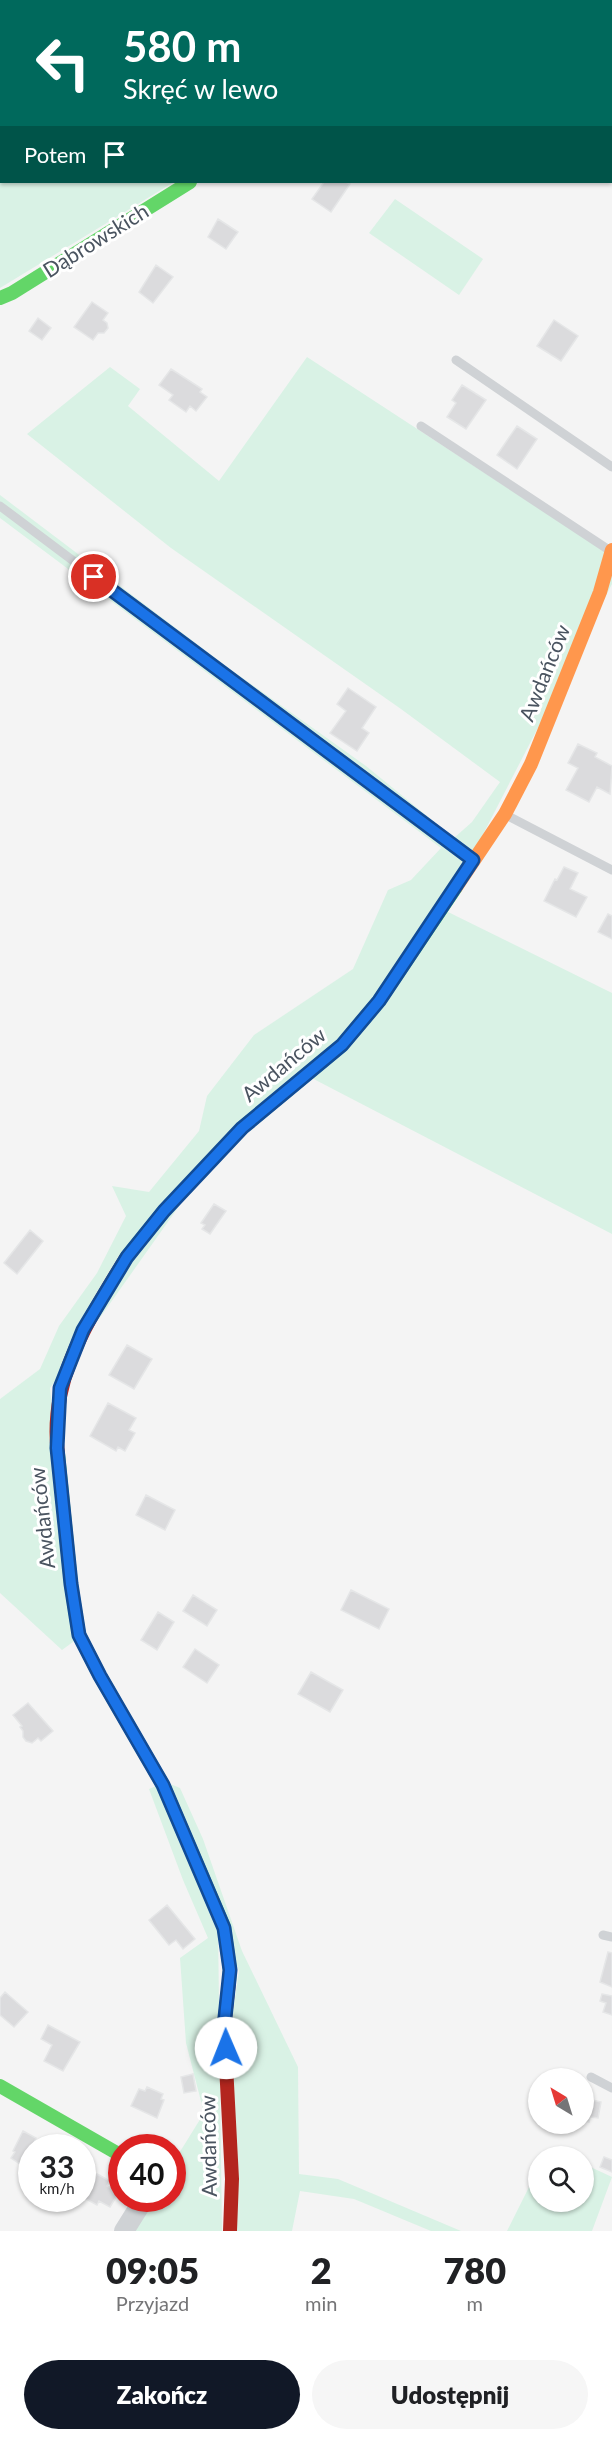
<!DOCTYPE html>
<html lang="pl">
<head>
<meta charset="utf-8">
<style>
  body { margin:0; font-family:Lato,sans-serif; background:#f6f6f6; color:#202124; height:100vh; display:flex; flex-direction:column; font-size:22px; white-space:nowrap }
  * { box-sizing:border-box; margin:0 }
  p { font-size:20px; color:#757577 }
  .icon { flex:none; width:33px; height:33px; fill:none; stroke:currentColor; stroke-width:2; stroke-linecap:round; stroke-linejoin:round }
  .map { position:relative; height:2231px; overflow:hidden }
  .drawer { display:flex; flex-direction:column; background:#fff; flex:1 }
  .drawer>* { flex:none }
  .guide { position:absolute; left:0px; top:0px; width:612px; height:183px; box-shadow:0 2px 4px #0004; background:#00695c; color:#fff; overflow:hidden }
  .needle { width:39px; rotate:322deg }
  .tools { position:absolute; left:528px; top:2068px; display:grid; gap:12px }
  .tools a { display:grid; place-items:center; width:66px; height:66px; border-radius:50%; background:#fff; box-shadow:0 2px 4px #0004; font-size:30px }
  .speed { position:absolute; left:18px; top:2134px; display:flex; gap:12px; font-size:30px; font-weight:700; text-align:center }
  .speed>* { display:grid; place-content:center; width:78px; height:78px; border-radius:50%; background:#fff; box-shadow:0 2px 4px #0004; line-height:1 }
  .speed small { font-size:15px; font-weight:400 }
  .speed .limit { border:9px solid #d22; background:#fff; color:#111 }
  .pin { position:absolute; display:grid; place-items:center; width:51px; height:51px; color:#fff; margin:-26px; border:3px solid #fff; border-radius:50%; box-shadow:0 2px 6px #0007 }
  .me { position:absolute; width:66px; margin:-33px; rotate:359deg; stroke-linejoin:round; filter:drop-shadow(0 0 4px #0008) }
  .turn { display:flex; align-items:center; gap:21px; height:126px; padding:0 24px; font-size:27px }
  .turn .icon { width:78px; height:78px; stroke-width:2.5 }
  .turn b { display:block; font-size:42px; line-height:51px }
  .then { display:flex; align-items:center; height:57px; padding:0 24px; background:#0003; gap:12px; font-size:22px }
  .eta { display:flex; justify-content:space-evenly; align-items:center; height:102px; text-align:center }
  .eta b { font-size:36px; font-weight:800; line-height:42px }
  .primary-button { display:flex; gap:12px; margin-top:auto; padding:12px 24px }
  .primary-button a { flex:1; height:69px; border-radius:36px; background:#111827; color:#fff; font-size:24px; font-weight:800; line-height:69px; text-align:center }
  .primary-button a+a { background:#f6f6f6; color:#202124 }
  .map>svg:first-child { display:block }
  .green { fill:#d9f2e5 }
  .building { fill:#dbdbdd; stroke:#e5e6e7; stroke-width:1.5 }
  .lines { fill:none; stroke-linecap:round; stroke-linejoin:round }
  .lane { stroke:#cfd2d5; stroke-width:9 }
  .street { stroke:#cfd2d5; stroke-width:20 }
  .fast { stroke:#63d668; stroke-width:14 }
  .slow { stroke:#ff974d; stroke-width:14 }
  .jam { stroke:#b3261e; stroke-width:14 }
  .route-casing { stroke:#114b97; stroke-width:15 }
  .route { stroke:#1a73e8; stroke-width:10 }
  .labels { text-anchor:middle; stroke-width:6; stroke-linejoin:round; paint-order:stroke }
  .street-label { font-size:21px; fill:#4a5460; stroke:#fff }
</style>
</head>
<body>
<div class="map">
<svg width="612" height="2231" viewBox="0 0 612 2231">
  <rect width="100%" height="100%" fill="#f4f4f4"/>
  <path class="green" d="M56,0H419V1H51Z
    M0,17L2,182H174L0,288Z
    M395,199L483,259L459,295L369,233Z
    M307,357L612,556V584L444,910L612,993V1234L304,1074L226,1140L50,1388L77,1639L62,1650L0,1593V1399L40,1369L59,1326L97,1273L126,1216L112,1186L149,1192L199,1131L207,1096L254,1035L353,969L388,890L411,880L441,848L0,518V495L230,669L366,766L454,838L472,822L500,782L401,709L171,548L27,434L110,367L140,389L128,406L219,481Z
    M168,1783L180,1788L203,1839L242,1951L298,2067L299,2174L338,2179L461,2231H431L354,2199L300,2191L292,2231H236L231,2023L239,1971Z
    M156,1786L218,1927L222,2231H129L149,2199H172L173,2163L204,2113L186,2043L180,1958L208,1938L183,1880L149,1789Z
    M584,2164L612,2177L592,2231H507L538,2169V2202H584Z"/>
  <path class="building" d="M324,182H346L350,184L331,212L312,199Z
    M218,219L238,232L226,249L208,237Z
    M156,265L173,277L153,303L139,292Z
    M92,302L108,313L103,320L107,323L108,328L104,333H98L93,340L74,327Z
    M38,318L51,328L42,340L29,331Z
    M554,320L578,336L561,361L537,346Z
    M171,369L202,389L200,392L207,397L196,411L190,406L186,412L169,400L173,395L159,385Z
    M462,385L486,400L466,429L447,417L456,403L452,400Z
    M517,426L537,439L517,469L497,455Z
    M348,688L376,707L362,728L369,733L357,751L330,733L346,711L337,704Z
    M578,744L597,753L595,757L612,766L610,794L597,787L589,802L566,790L578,768L568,763Z
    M564,867L578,873L570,889L587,897L576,917L544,901L555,879L557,880Z
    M608,914L612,916V939L598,932Z
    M214,1204L226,1211L210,1234L202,1229L205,1225L201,1223Z
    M30,1230L43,1241L17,1274L4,1263Z
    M127,1345L152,1359L134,1389L109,1375Z
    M108,1403L136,1418L129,1430L135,1433L125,1451L118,1447L116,1451L90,1436Z
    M146,1495L175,1510L165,1530L136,1515Z
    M351,1590L389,1609L379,1629L341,1610Z
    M193,1595L217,1610L207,1626L183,1611Z
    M158,1612L174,1622L157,1650L141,1640Z
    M195,1649L219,1665L207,1683L183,1667Z
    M311,1672L343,1690L330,1712L298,1694Z
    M28,1703L53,1731L41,1741L38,1738L32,1743L26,1741L23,1737V1731L20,1727L22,1726L13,1715Z
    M167,1905L195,1939L183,1949L176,1940L169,1945L149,1920Z
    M608,1952L612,1953V1987L600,1982Z
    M5,1992L28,2012L14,2027L0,2015V1998Z
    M602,1994L612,1996V2015L603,2012L606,2003L600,2001Z
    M48,2025L80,2042L63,2071L44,2061L52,2045L41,2039Z
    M193,2074L196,2091L184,2093L181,2077Z
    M147,2087L163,2094L161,2099L164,2100L157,2118L131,2106L139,2089L145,2091Z
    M584,2098L601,2102L598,2118L590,2117L589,2122L584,2121Z
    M23,2131L36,2138L33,2145L39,2148H32V2172L11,2158L15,2152L13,2151Z
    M604,2157L612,2160V2172L600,2167Z
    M97,2174L110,2181L107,2186L119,2192L110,2207L99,2201L97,2205L84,2198L86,2194L82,2193V2184L89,2175L95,2178Z"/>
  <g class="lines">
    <path class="lane" d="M456,360L612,467
      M421,426L609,550
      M0,506L471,859
      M508,816L612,870
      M603,1935L612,1937
      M591,2077L612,2088"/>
    <path class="street" d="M478,2L480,0
      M124,2231L144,2199"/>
    <path class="fast" d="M0,298L12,293L190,182
      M126,1258L164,1211L242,1128L342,1045L379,1001L456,887
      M58,1454L71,1584L79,1635L100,1676L163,1785L224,1927L230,1970L229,1982
      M0,2086L122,2156"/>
    <path class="slow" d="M456,887L505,814L531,764L600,592L612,550"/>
    <path class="jam" d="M58,1454C48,1379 89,1320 126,1258
      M229,1982L224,2027L232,2179L230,2231"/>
  </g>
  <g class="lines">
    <g class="route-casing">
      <path id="route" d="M94,577L473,860L379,1001L342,1045L242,1128L164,1211L127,1257L83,1330L60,1388L57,1448L71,1584L79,1635L100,1676L163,1785L224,1928L230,1970L224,2027L226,2048"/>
    </g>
    <use href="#route" class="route"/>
  </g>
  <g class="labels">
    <g class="street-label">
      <text transform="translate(96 241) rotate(-32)" y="7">Dąbrowskich</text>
      <text transform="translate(545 673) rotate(-68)" y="7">Awdańców</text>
      <text transform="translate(284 1065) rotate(-40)" y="7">Awdańców</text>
      <text transform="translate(43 1518) rotate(-96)" y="7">Awdańców</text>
      <text transform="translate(209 2146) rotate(-91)" y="7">Awdańców</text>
    </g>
  </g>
</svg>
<div class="tools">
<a><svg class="needle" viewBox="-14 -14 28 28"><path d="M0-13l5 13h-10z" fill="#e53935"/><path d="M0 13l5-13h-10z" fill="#757577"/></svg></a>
<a><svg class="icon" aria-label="search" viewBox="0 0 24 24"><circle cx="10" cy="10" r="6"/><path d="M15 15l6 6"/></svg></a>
</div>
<div class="speed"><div>33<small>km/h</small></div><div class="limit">40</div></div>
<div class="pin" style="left:94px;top:577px;background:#d93025"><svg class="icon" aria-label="arrive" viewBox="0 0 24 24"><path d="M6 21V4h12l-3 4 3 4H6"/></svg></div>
<svg class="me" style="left:226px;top:2048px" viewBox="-20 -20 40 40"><circle r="19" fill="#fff"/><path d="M0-13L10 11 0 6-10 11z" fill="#1a73e8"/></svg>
<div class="guide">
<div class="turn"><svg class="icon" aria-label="left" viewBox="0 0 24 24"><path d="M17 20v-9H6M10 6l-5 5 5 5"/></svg><div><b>580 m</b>Skręć w lewo</div></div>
<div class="then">Potem<svg class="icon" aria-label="arrive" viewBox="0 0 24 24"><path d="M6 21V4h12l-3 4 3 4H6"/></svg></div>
</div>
</div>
<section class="drawer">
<div class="eta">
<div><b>09:05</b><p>Przyjazd</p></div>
<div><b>2</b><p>min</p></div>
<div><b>780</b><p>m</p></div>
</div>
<div class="primary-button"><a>Zakończ</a><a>Udostępnij</a></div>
</section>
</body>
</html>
